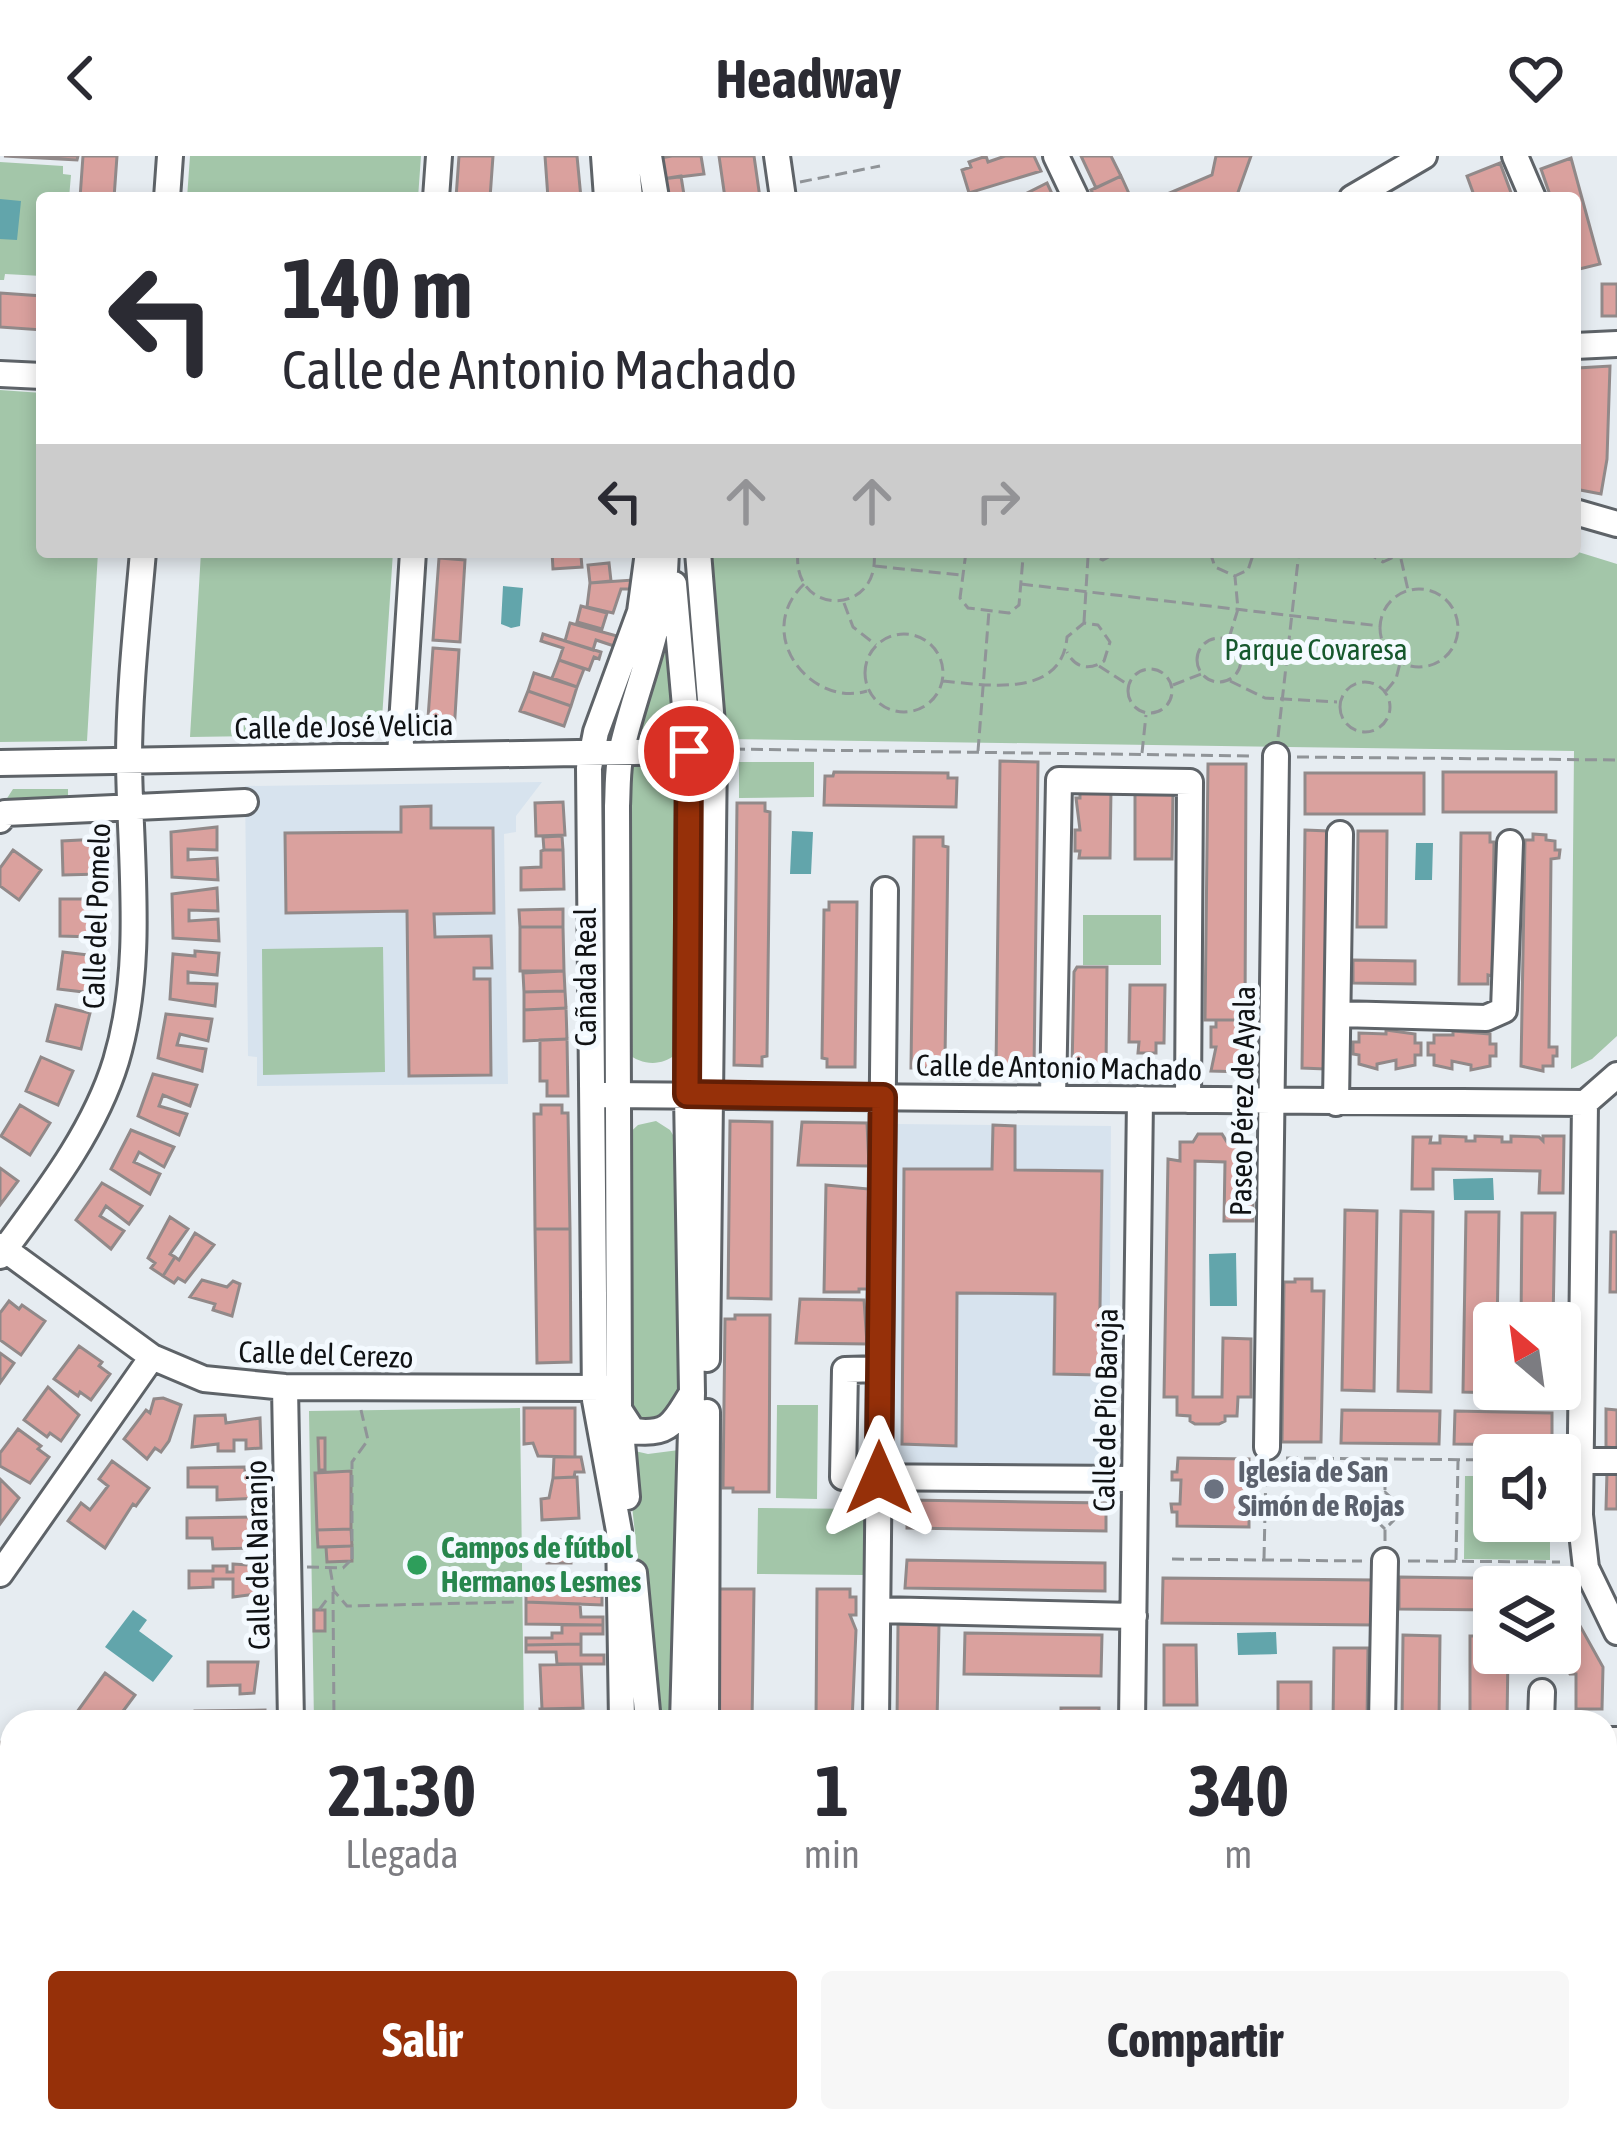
<!DOCTYPE html>
<html lang="es">
<head>
<meta charset="utf-8">
<style>
  body { margin:0; font-family:"Asap Condensed",sans-serif; background:#f7f7f7; color:#2b2b33; height:100vh; display:flex; flex-direction:column; font-size:45px; white-space:nowrap }
  * { box-sizing:border-box; margin:0 }
  p { font-size:39px; color:#7c7c81 }
  .icon { flex:none; width:66px; height:66px; fill:none; stroke:currentColor; stroke-width:2; stroke-linecap:round; stroke-linejoin:round }
  .map { position:relative; flex:1; overflow:hidden }
  .drawer { position:absolute; left:0px; top:1554px; width:1617px; height:423px; display:flex; flex-direction:column; background:#fff; border-radius:36px 36px 0 0; box-shadow:0 6px 18px #0003 }
  .drawer>* { flex:none }
  .hud { position:absolute; left:36px; top:36px; width:1545px; height:366px; border-radius:12px; box-shadow:0 6px 18px #0003; background:#fff; color:#2b2b33; overflow:hidden }
  .needle { width:78px; rotate:331deg }
  .fabs { position:absolute; left:1473px; top:1146px; display:grid; gap:24px }
  .fabs a { display:grid; place-items:center; width:108px; height:108px; border-radius:12px; background:#fff; box-shadow:0 6px 18px #0003; font-size:60px }
  .pin { position:absolute; display:grid; place-items:center; width:102px; height:102px; color:#fff; margin:-51px; border:6px solid #fff; border-radius:50%; box-shadow:0 3px 12px #0007 }
  .me { position:absolute; width:132px; margin:-66px; rotate:0deg; stroke-linejoin:round; filter:drop-shadow(0 0 9px #0008) }
  .turn { display:flex; align-items:center; gap:42px; height:252px; padding:0 48px; font-size:54px }
  .turn .icon { width:156px; height:156px; stroke-width:2.5 }
  .turn b { display:block; font-size:84px; line-height:102px }
  .lanes { display:flex; align-items:center; height:114px; padding:0 48px; background:#0003; justify-content:center; gap:60px; direction:ltr }
  .lanes .off { opacity:.35 }
  .eta { display:flex; justify-content:space-evenly; align-items:center; height:204px; text-align:center }
  .eta b { font-size:72px; font-weight:700; line-height:84px }
  .action { display:flex; gap:24px; margin-top:auto; padding:24px 48px }
  .action a { flex:1; height:138px; border-radius:12px; background:#963009; color:#fff; font-size:48px; font-weight:700; line-height:138px; text-align:center }
  .action a+a { background:#f7f7f7; color:#2b2b33 }
  header { display:flex; justify-content:space-between; align-items:center; height:156px; padding:0 48px; background:#fff; font-size:54px; font-weight:700 }
  .map>svg:first-child { display:block }
  .built { fill:#d7e3ee }
  .green { fill:#a3c6a9 }
  .water { fill:#62a5ab }
  .building { fill:#daa19e; stroke:#918989; stroke-width:3 }
  .lines { fill:none; stroke-linecap:round; stroke-linejoin:round }
  .minor-casing { stroke:#5e6368; stroke-width:30 }
  .path { stroke:#909498; stroke-width:3; stroke-dasharray:12 6; stroke-linecap:butt }
  .minor { stroke:#fff; stroke-width:24 }
  .route-casing { stroke:#621f06; stroke-width:30 }
  .route { stroke:#963009; stroke-width:21 }
  .worship-dot { fill:#6b7280; stroke:#f4faff; stroke-width:4.5 }
  .leisure-dot { fill:#2e9e5b; stroke:#f4faff; stroke-width:4.5 }
  .labels { text-anchor:middle; stroke-width:10; stroke-linejoin:round; paint-order:stroke }
  .park-label { font-size:30px; fill:#16582c; stroke:#f4faff }
  .street-label { font-size:30px; fill:#101214; stroke:#f4faff }
  .worship-label { font-size:30px; font-weight:bold; fill:#5b616d; stroke:#f4faff; text-anchor:start }
  .leisure-label { font-size:30px; font-weight:bold; fill:#27864d; stroke:#f4faff; text-anchor:start }
</style>
</head>
<body>
<header><svg class="icon" aria-label="back" viewBox="0 0 24 24"><path d="M15 5l-7 7 7 7"/></svg>Headway<svg class="icon" aria-label="heart" viewBox="0 0 24 24"><path d="M12 20l-8-8c-3-5 5-10 8-4 3-6 11-1 8 4z"/></svg></header>
<div class="map">
<svg width="1617" height="1975" viewBox="0 0 1617 1975">
  <rect width="100%" height="100%" fill="#e6ecf1"/>
  <path class="built" d="M542,626L516,660V676L504,678L508,928L257,930V901L248,900L245,630Z
    M897,968L1111,970L1109,1298L1095,1313L892,1307Z"/>
  <path class="green" d="M190,0H421L418,42H187Z
    M0,6L63,10V18L71,19L69,42H42V120L5,118L4,124H0Z
    M0,234L42,237V396H98L87,585L0,586Z
    M1575,395L1617,408V880L1592,903L1571,913L1574,595L726,583L709,396Z
    M201,396H393L381,578L190,581Z
    M668,433L681,574L634,573Z
    M739,606H814V641L739,642Z
    M681,608L676,898C661,911 641,909 627,897L624,609Z
    M13,633H68V646L4,647Z
    M1083,759H1161V809H1083Z
    M383,791L385,916L263,919L262,793Z
    M656,965L670,974L679,989L680,1238L660,1265L642,1264L627,1255L625,981L638,969Z
    M777,1249H818L817,1343L776,1342Z
    M520,1252L524,1566H314L309,1255Z
    M626,1293L648,1298L679,1294L673,1566H655Z
    M1465,1320H1494V1365H1550V1404L1464,1403Z
    M758,1352L866,1353L865,1419L757,1418Z
    M528,1965H618V1975H529Z
    M953,1965H1047V1975L953,1974Z"/>
  <path class="water" d="M0,43L21,45L17,84L0,83Z
    M503,430L523,432L520,470L511,472L501,468Z
    M792,675L813,676L811,718H790Z
    M1416,687H1433L1432,724H1415Z
    M1493,1022L1494,1044H1454L1453,1023Z
    M1236,1097L1237,1150H1210L1209,1098Z
    M133,1454L147,1464L139,1475L173,1500L153,1526L105,1491Z
    M1276,1476L1277,1498L1238,1499L1237,1477Z"/>
  <path class="building" d="M4,0H78L77,4Z
    M83,0H117L114,42H80Z
    M459,0H493L490,42H456Z
    M545,0H577L581,42H548Z
    M672,0H701L704,18L662,23L660,2Z
    M719,0H754L760,42H725Z
    M986,0L988,6L1005,0H1034L1041,15L969,37L962,14L971,11L969,6Z
    M1081,0H1111L1121,20L1096,32Z
    M1216,0H1251L1236,42H1158L1212,19Z
    M1571,2L1600,108L1575,114V42H1551L1541,13Z
    M1500,7L1513,42H1475L1467,20Z
    M681,20L684,39L665,42L662,23Z
    M1121,20L1131,42H1095L1091,34Z
    M1047,27L1054,42H1016L1019,41Z
    M1602,128H1617V160H1602Z
    M0,137L42,140V174L0,171Z
    M1610,210L1607,303L1601,338L1575,333L1578,212Z
    M552,396H611V397L581,400L582,411L553,413Z
    M439,402L465,404L460,486L433,484Z
    M609,407L611,425L590,427L588,409Z
    M633,424V433H621L613,457L587,451L590,427Z
    M581,450L607,457L602,473L577,466Z
    M570,467L617,480L614,490L596,484L593,494L565,485Z
    M543,478L601,496L599,503L594,501L589,514L559,504L563,492L541,485Z
    M433,492L459,494L454,577L427,576Z
    M559,504L584,513L577,531L552,522Z
    M534,517L577,531L571,550L528,535Z
    M528,535L571,550L564,570L520,555Z
    M1000,605L1038,606L1034,913H996Z
    M1208,608H1246L1245,864H1205Z
    M834,616L948,617V622H957L956,651L824,649L825,620H833Z
    M1443,616H1556V656H1443Z
    M1305,617H1424V658H1305Z
    M1080,633H1111L1110,702H1079L1080,695H1075V674H1080L1076,642H1080Z
    M1135,634H1173L1172,703H1135Z
    M563,646L565,679L536,680L535,647Z
    M737,647H765V655L770,656L767,900L762,901V910L734,909Z
    M431,650V672H493L494,757L434,758L435,781L491,780L492,812H474V823H490L491,919L409,920L407,755L286,757L285,677L401,676V651Z
    M217,671V694L188,693V704L217,702L218,724L172,721L171,676Z
    M1305,674L1328,675L1325,913L1302,912Z
    M1358,675H1387L1386,771H1357Z
    M1461,677H1490V686H1494L1492,820L1488,819V828H1459Z
    M1533,678L1546,679V684L1555,685V694H1560L1559,702L1551,703L1549,891H1557V900H1553V910H1543V915L1521,910L1525,684H1533Z
    M562,680L563,694H544L543,681Z
    M914,681H943V690L948,691L945,903L940,904V912H911Z
    M99,683L100,718L63,719L62,685Z
    M13,694L41,714L19,744L0,730V712Z
    M544,694H563L564,733L521,734V712L541,711V695Z
    M217,732L218,755L189,754V765L218,763L219,785L173,782L172,738Z
    M60,743H95L94,781L60,780Z
    M829,746H857L855,911H827V903L822,902L824,754H829Z
    M563,753V771H520L519,754Z
    M520,771H563L564,815H520Z
    M195,795L219,797L217,819L188,816V827L217,828L215,850L170,843L173,798L195,800Z
    M63,796L97,800L92,837L58,833Z
    M1353,804L1415,805V828L1353,827Z
    M1077,811H1107L1106,914H1072L1074,816Z
    M564,815L565,835L524,836L523,817Z
    M1130,829H1165L1164,887H1156V897H1138L1139,886H1129Z
    M565,835L566,852L524,854V836Z
    M56,849L90,857L81,893L47,885Z
    M566,852L567,883L524,885V854Z
    M166,858L212,863L208,885L180,878L177,889L206,893L202,915L158,902Z
    M1216,864H1247L1246,916L1211,915L1216,891H1211V871H1216Z
    M1386,874L1415,878V887H1421V899H1415V909L1396,913V904L1377,908V913L1359,908V899L1353,898V886H1359V877L1386,878Z
    M1453,875L1490,878V888H1496V900H1490V910L1471,914V909L1452,905V913L1434,909V899H1428V887H1434V879H1453Z
    M567,883L568,940H547V925H540V884Z
    M41,901L73,915L58,949L26,935Z
    M153,918L197,929L190,950L163,939L159,950L187,958L179,979L138,960Z
    M20,949L50,967L30,999L1,980Z
    M541,949H562V957H568L570,1073H535L534,958H541Z
    M730,965L772,966L771,1143L728,1142Z
    M802,966L867,967L869,1010L798,1009Z
    M993,969L1015,970V1014L1102,1015L1099,1219L1054,1218L1055,1138L957,1137L956,1290L902,1288L904,1013H992Z
    M131,974L174,991L164,1011L139,996L134,1006L160,1018L150,1038L111,1013Z
    M1198,978H1222L1227,986L1240,987V1006H1253V1065H1224L1225,1006L1195,1005L1193,1241H1222L1223,1182L1251,1183V1241H1238L1237,1260H1225V1265L1219,1268H1195L1190,1265V1260L1177,1259V1241H1164L1168,1003L1180,1005V986H1193Z
    M1440,980L1466,981V985H1475V980L1502,981V986H1511V980L1539,981L1543,985V980H1564L1563,1037H1539L1540,1015L1433,1013V1033H1412L1413,981H1431L1430,987H1440Z
    M0,1012L18,1025L0,1049Z
    M102,1027L142,1050L129,1068L106,1050L100,1060L124,1075L111,1093L76,1064Z
    M826,1029L869,1033L868,1133H859V1136H824Z
    M1345,1054L1377,1055L1374,1235L1342,1234Z
    M1401,1055L1433,1056L1431,1236L1398,1235Z
    M1466,1056H1499L1496,1237L1463,1236Z
    M1522,1057H1555L1553,1167H1521Z
    M170,1061L188,1073L170,1098L175,1101L163,1120L151,1112L155,1107L148,1102Z
    M535,1073H570L571,1206L537,1207Z
    M1611,1076H1617V1136H1610Z
    M195,1077L214,1089L185,1126L178,1122L174,1127L163,1120L175,1101L179,1104Z
    M1295,1123H1312V1135H1324L1321,1286H1282L1284,1126H1295Z
    M202,1124L227,1131L233,1125L240,1128L232,1160L213,1154L215,1148L190,1141Z
    M800,1143L864,1144L867,1188L796,1187Z
    M9,1145L19,1153L22,1149L45,1165L21,1199L0,1184V1157Z
    M735,1159H770L769,1336H733V1332H723L725,1163H735Z
    M79,1190L102,1206L99,1210L110,1218L91,1244L80,1236L78,1240L54,1223Z
    M0,1197L14,1207L0,1227Z
    M48,1231L79,1259L61,1285L50,1277L47,1281L24,1264Z
    M1520,1233H1552V1238L1520,1237Z
    M163,1242L181,1249L169,1285L161,1296L155,1292L147,1303L124,1283L146,1254L150,1257L154,1243Z
    M524,1252H575V1301L538,1300L533,1287L524,1288Z
    M1606,1253L1617,1254V1292L1606,1291Z
    M1342,1254L1440,1255L1439,1288L1341,1287Z
    M1455,1255L1552,1257V1289L1454,1288Z
    M225,1259L226,1267L260,1262L261,1292L246,1293V1284H234V1295H218V1288L192,1291L195,1260Z
    M18,1273L41,1290L38,1293L49,1301L30,1327L0,1310V1297Z
    M318,1282H325V1314H319Z
    M554,1301H581L584,1316H575L574,1321L553,1322Z
    M1178,1302L1249,1303V1371L1177,1370V1356H1172L1171,1348H1180L1181,1324H1172V1316H1177Z
    M112,1305L149,1332L136,1350L133,1348L105,1392L68,1365L81,1347L90,1354L108,1330L99,1323Z
    M245,1311V1317H262L261,1342L217,1344V1331H188V1312Z
    M351,1315V1373L317,1374L315,1317Z
    M1607,1315H1617V1353H1606Z
    M577,1321L579,1362L542,1364L541,1343L549,1342L553,1322Z
    M0,1323L19,1342L0,1368Z
    M907,1344L1106,1347V1375L907,1372Z
    M261,1361L259,1392L213,1393L212,1382H187V1362Z
    M351,1373L352,1390L318,1391L317,1374Z
    M546,1384H571V1407H547Z
    M352,1390V1405L327,1406L326,1391Z
    M907,1404L1105,1407V1435L905,1432Z
    M233,1408L263,1410V1437L233,1441V1423H213V1431L189,1432V1415H213V1410H227V1416H233Z
    M1399,1421L1545,1423L1558,1431H1494V1454L1399,1453Z
    M1163,1422L1374,1424V1469L1162,1467Z
    M580,1427V1439L602,1440V1449L526,1446V1428Z
    M719,1433H754L752,1566H718Z
    M817,1433H850V1441H856V1459H850L856,1474L852,1566H816Z
    M1560,1434L1603,1511L1602,1553H1576V1518H1570L1558,1497Z
    M526,1446L580,1448L581,1461H603V1469L526,1468Z
    M314,1454H325V1475H314Z
    M898,1468L939,1469L937,1566H897Z
    M562,1469H603V1478H581V1488L526,1489V1482H552V1477H562Z
    M965,1477L1102,1479L1101,1520L964,1518Z
    M1403,1479L1440,1480L1439,1566H1402Z
    M1470,1480H1494V1497H1508L1507,1566H1470Z
    M581,1488V1499H604V1508H557L556,1496H526V1489Z
    M1164,1489H1196L1197,1549H1164Z
    M1334,1492H1368L1367,1566H1333Z
    M208,1506H258L254,1537L240,1538V1529L208,1530Z
    M581,1508L583,1552L542,1553L540,1509Z
    M105,1517L135,1539L115,1566H83L74,1560Z
    M1278,1526H1311V1566H1278Z
    M1061,1552H1099V1566H1061Z
    M540,1553H580L581,1566H541Z
    M265,1554V1566H195V1555Z
    M9,1576L12,1620L8,1625L0,1620V1588Z
    M0,1692L12,1701V1721L0,1739Z
    M0,1847L12,1856V1904L0,1895Z
    M12,1953V1965L36,1967L40,1970L36,1975H0Z
    M123,1965H164L156,1975H116Z
    M733,1965H771L770,1975H733Z
    M785,1965H857V1975H785Z
    M895,1965H924V1975H895Z
    M1063,1965H1098V1975H1063Z
    M1154,1965H1193V1975H1154Z
    M1321,1965H1359L1358,1975H1321L1325,1967Z
    M1392,1965H1422V1975H1392Z
    M1550,1965H1597V1975H1550Z"/>
  <g class="lines">
    <g class="minor-casing">
      <path id="minor" d="M604,0L607,42
        M626,0L630,42
        M649,0L656,42
        M777,0L783,42
        M1056,0L1076,42
        M1515,0L1533,42
        M167,42L170,0
        M436,42L439,0
        M1352,42L1424,0
        M1575,190L1617,188
        M0,218L42,220
        M1575,356L1617,368
        M698,396L714,593L707,1203
        M674,428L689,595L687,938L692,1237L683,1566
        M400,599L413,396
        M0,607L689,595
        M0,664L5,657L245,646
        M1339,858L1486,862L1504,854L1510,687
        M604,939L1585,947L1617,919
        M1053,942L1059,624L1190,626L1188,944
        M1336,947L1340,678
        M1585,947L1580,1359L1586,1412L1617,1476
        M0,1090L152,1201L204,1223L285,1231L611,1232
        M0,1100C44,1040 94,977 116,905C145,808 130,704 129,605C129,536 137,465 143,396
        M880,1213L845,1214L843,1321L1135,1323
        M285,1231L291,1566
        M620,1255L633,1275C671,1280 674,1265 692,1237
        M1267,1291L1276,600
        M1581,1305H1617
        M627,1341L619,1253L617,650C618,631 617,610 622,592C639,520 664,474 666,396
        M634,1417L648,1566
        M0,1418L152,1201
        M878,1454L1134,1460
        M622,1566L619,1375L595,1244L589,612L596,576L640,456L648,396
        M706,1566L707,1256
        M876,1566L885,734
        M1132,1566L1140,943
        M1382,1566L1385,1405
        M1541,1566L1542,1536
        M1605,1584H1617
        M1605,1787H1617
        M0,1806L12,1814
        M73,1975L80,1965
        M634,1975V1965
        M665,1975V1965
        M690,1975L691,1965
        M870,1975V1965
        M1127,1975V1965
        M1377,1975V1965"/>
    </g>
    <path class="path" d="M800,26L880,10
      M798,396C791,461 881,461 874,396
      M966,396L960,442L968,452L1009,457L1019,449L1023,402L1018,396
      M1083,396L1103,404L1118,396
      M1210,396L1215,411L1235,420L1248,414L1254,396
      M1366,396L1383,406L1405,396
      M1401,403L1408,434
      M875,410L960,419
      M804,428C752,478 811,552 867,535
      M1021,428L1380,470
      M1380 472a39 39 0 1 1 78 0a39 39 0 1 1-78 0Z
      M844,447L853,471L876,489
      M1084,466L1088,401
      M865 517a39 39 0 1 1 78 0a39 39 0 1 1-78 0Z
      M1197 504a22 22 0 1 1 44 0a22 22 0 1 1-44 0Z
      M1229,482L1238,453L1235,421
      M1099,510L1127,528
      M1128 535a22 22 0 1 1 44 0a22 22 0 1 1-44 0Z
      M943,525C987,529 1062,543 1067,481L1084,467L1098,469L1110,486L1104,505C1089,515 1075,512 1067,496
      M1230,525L1265,542L1337,546
      M1340 551a25 25 0 1 1 50 0a25 25 0 1 1-50 0Z
      M1173,529L1201,518
      M1386,535L1396,523L1400,507
      M1278,581L1299,396
      M733,593L1251,600
      M978,595L989,455
      M1142,597L1146,559
      M1297,601L1617,604
      M1286,1302L1494,1304
      M1385,1334V1303
      M1385,1373L1365,1354L1385,1336L1404,1354L1385,1373V1385
      M352,1403V1306L368,1284L361,1254
      M1172,1403L1362,1405
      M1264,1403L1266,1311
      M1456,1404L1458,1305
      M1408,1405L1560,1406
      M307,1411L343,1412L350,1405
      M330,1412L334,1435L347,1450L516,1446
      M333,1436L334,1566
      M319,1454L328,1442"/>
    <use href="#minor" class="minor"/>
  </g>
  <g class="lines">
    <g class="route-casing">
      <path id="route" d="M689,595L687,938L883,941L879,1322"/>
    </g>
    <use href="#route" class="route"/>
  </g>
  <circle class="worship-dot" cx="1214" cy="1333" r="12"/>
  <circle class="leisure-dot" cx="417" cy="1409" r="12"/>
  <g class="labels">
    <g class="park-label">
      <text x="1316" y="504">Parque Covaresa</text>
    </g>
    <g class="street-label">
      <text transform="translate(344 571) rotate(-1)" y="10">Calle de José Velicia</text>
      <text transform="translate(97 760) rotate(-88)" y="10">Calle del Pomelo</text>
      <text transform="translate(586 821) rotate(-90)" y="10">Cañada Real</text>
      <text transform="translate(1059 912) rotate(1)" y="10">Calle de Antonio Machado</text>
      <text transform="translate(1243 945) rotate(-89)" y="10">Paseo Pérez de Ayala</text>
      <text transform="translate(326 1199) rotate(2)" y="10">Calle del Cerezo</text>
      <text transform="translate(1106 1254) rotate(-89)" y="10">Calle de Pío Baroja</text>
      <text transform="translate(258 1399) rotate(-91)" y="10">Calle del Naranjo</text>
    </g>
    <g class="worship-label">
      <text x="1238" y="1326">Iglesia de San<tspan x="1238" dy="34">Simón de Rojas</tspan></text>
    </g>
    <g class="leisure-label">
      <text x="441" y="1402">Campos de fútbol<tspan x="441" dy="34">Hermanos Lesmes</tspan></text>
    </g>
  </g>
</svg>
<div class="fabs">
<a><svg class="needle" viewBox="-14 -14 28 28"><path d="M0-13l5 13h-10z" fill="#e53935"/><path d="M0 13l5-13h-10z" fill="#7c7c81"/></svg></a>
<a><svg class="icon" aria-label="sound" viewBox="0 0 24 24"><path d="M4 9h4l5-4v14l-5-4H4zM17 9q2 3 0 6"/></svg></a>
<a><svg class="icon" aria-label="layers" viewBox="0 0 24 24"><path d="M12 4l9 5-9 5-9-5zM3 14l9 5 9-5"/></svg></a>
</div>
<div class="pin" style="left:689px;top:595px;background:#d93025"><svg class="icon" aria-label="arrive" viewBox="0 0 24 24"><path d="M6 21V4h12l-3 4 3 4H6"/></svg></div>
<svg class="me" style="left:879px;top:1322px" viewBox="-20 -20 40 40"><path d="M0-17L14 15 0 8-14 15z" fill="#963009" stroke="#fff" stroke-width="4"/></svg>
<div class="hud">
<div class="turn"><svg class="icon" aria-label="left" viewBox="0 0 24 24"><path d="M17 20v-9H6M10 6l-5 5 5 5"/></svg><div><b>140 m</b>Calle de Antonio Machado</div></div>
<div class="lanes"><svg class="icon" aria-label="left" viewBox="0 0 24 24"><path d="M17 20v-9H6M10 6l-5 5 5 5"/></svg><svg class="icon off" aria-label="ahead" viewBox="0 0 24 24"><path d="M12 20V5M6 11l6-6 6 6"/></svg><svg class="icon off" aria-label="ahead" viewBox="0 0 24 24"><path d="M12 20V5M6 11l6-6 6 6"/></svg><svg class="icon off" aria-label="right" viewBox="0 0 24 24"><path d="M7 20v-9h11M14 6l5 5-5 5"/></svg></div>
</div>
<section class="drawer">
<div class="eta">
<div><b>21:30</b><p>Llegada</p></div>
<div><b>1</b><p>min</p></div>
<div><b>340</b><p>m</p></div>
</div>
<div class="action"><a>Salir</a><a>Compartir</a></div>
</section>
</div>
</body>
</html>
